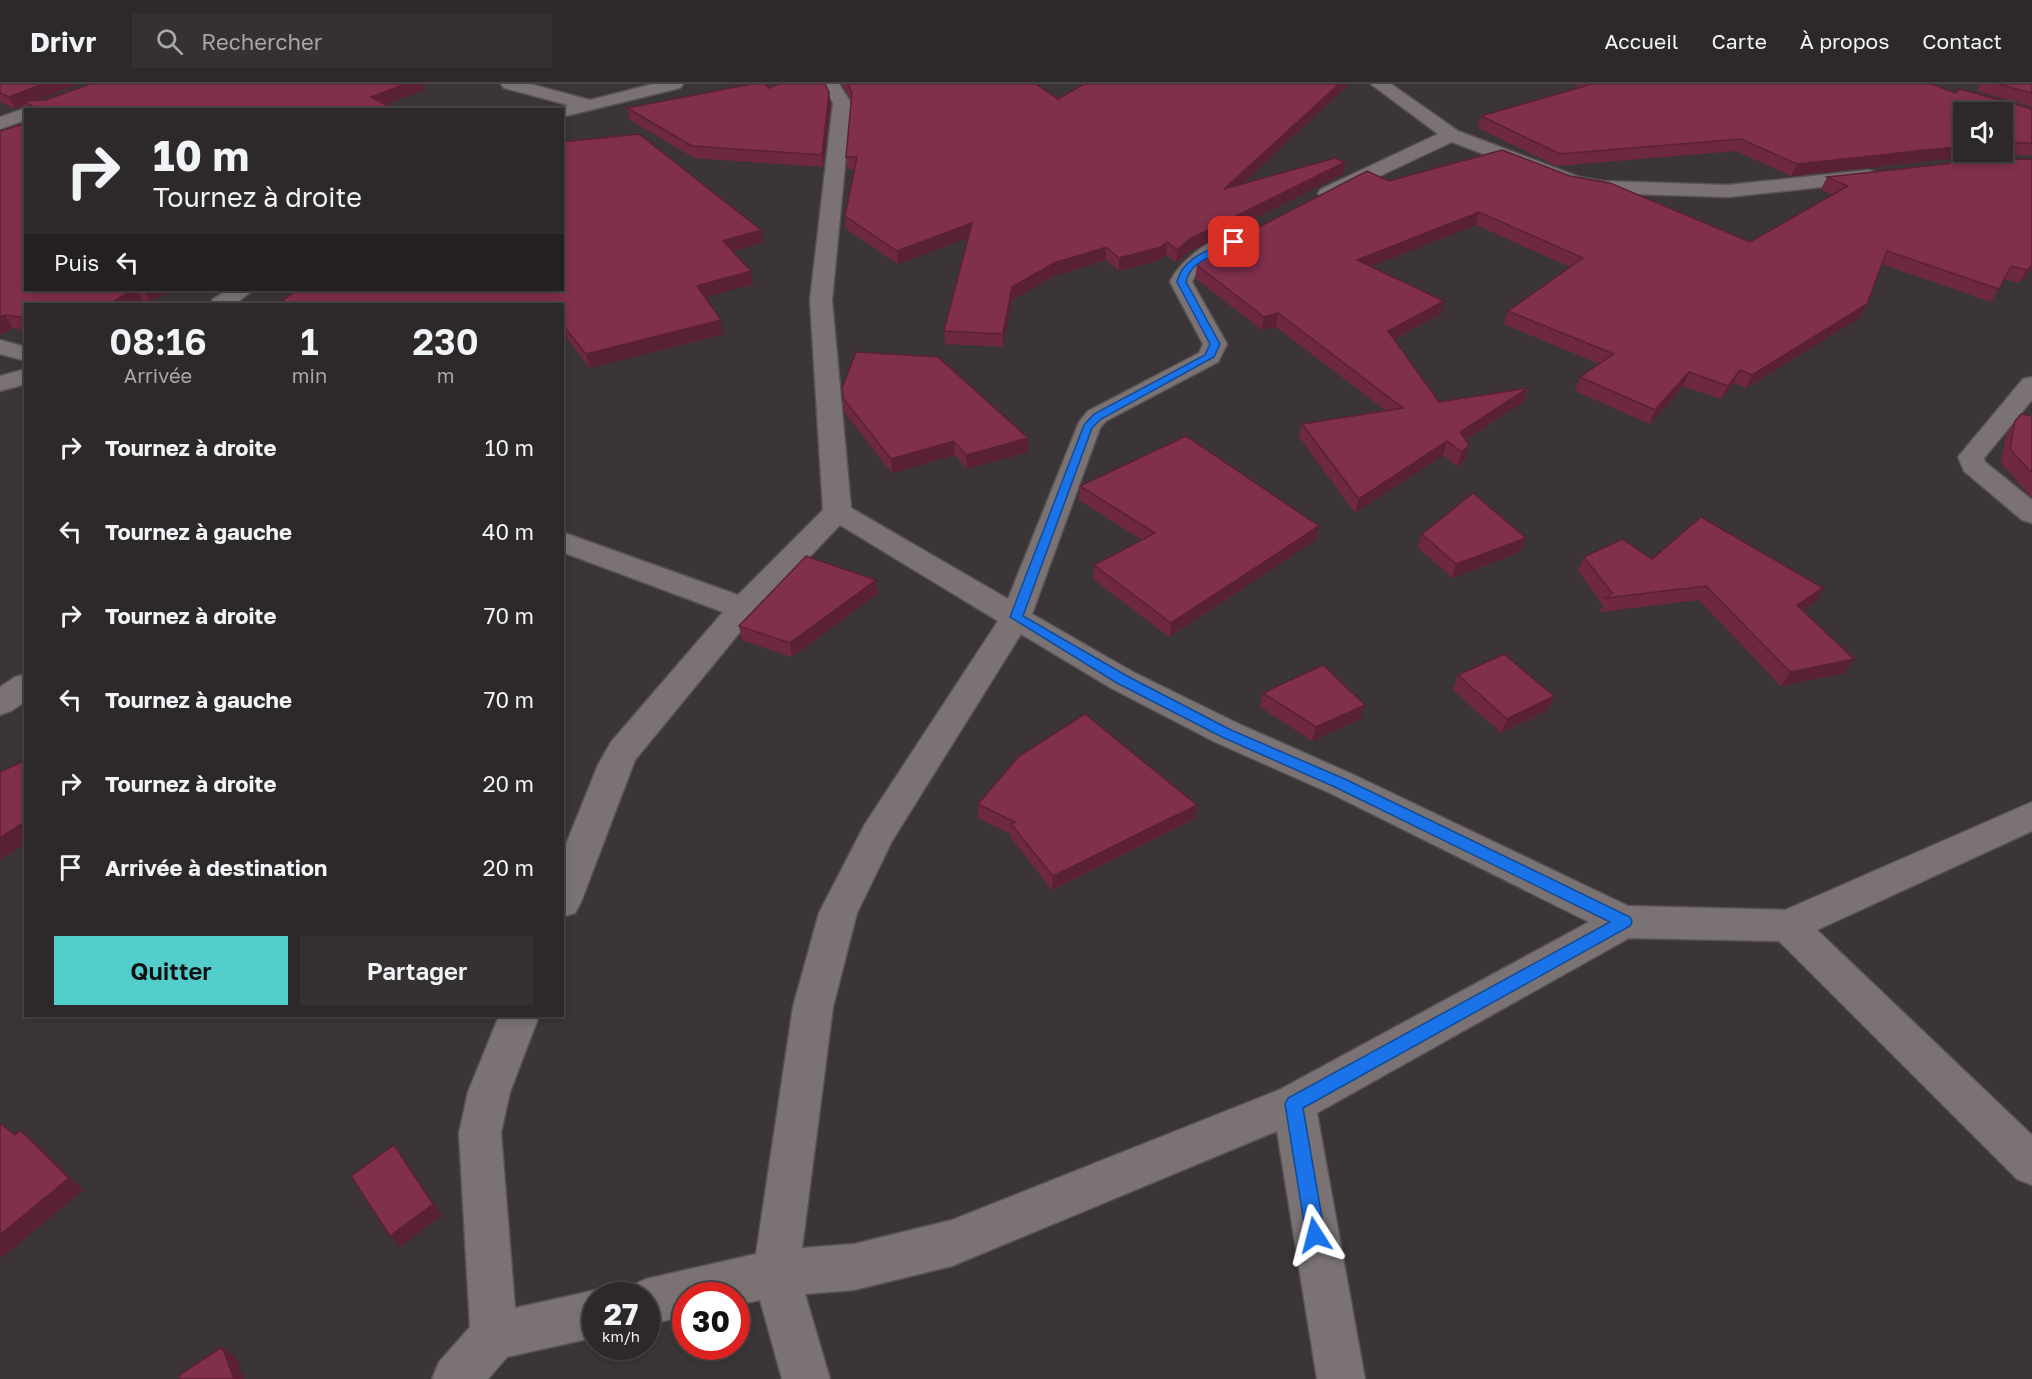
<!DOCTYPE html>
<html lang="fr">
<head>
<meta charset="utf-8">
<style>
  body { margin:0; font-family:"Golos Text",sans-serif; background:#353031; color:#f1f3f6; height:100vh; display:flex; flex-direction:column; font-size:22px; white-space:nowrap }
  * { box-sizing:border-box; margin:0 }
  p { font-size:20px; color:#a7a6a8 }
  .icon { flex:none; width:33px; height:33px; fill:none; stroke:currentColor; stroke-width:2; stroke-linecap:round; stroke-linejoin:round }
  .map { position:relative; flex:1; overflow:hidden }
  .sheet { position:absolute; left:24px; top:219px; width:540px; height:714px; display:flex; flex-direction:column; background:#2d2829; border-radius:0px; box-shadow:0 3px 9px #0003,0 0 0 2px #484446 }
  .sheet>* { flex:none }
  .hud { position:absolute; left:24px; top:24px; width:540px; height:183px; border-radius:0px; box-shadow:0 3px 9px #0003,0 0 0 2px #484446; background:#2d2829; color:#f1f3f6; overflow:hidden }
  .buttons { position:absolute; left:1953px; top:18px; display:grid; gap:12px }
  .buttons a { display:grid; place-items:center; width:60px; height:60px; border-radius:0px; background:#2d2829; box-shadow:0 3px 9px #0003,0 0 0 2px #484446; font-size:30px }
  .speed { position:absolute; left:582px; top:1198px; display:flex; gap:12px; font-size:30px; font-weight:700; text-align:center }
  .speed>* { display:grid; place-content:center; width:78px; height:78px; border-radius:50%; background:#2d2829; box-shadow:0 3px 9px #0003,0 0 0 2px #484446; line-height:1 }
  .speed small { font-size:15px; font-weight:400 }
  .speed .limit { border:9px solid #d22; background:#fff; color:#111 }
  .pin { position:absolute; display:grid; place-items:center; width:51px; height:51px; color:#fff; margin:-26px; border-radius:12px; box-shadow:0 3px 9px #0006 }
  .me { position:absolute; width:66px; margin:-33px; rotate:351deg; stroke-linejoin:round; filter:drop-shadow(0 0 4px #0008) }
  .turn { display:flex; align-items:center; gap:21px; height:126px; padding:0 30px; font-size:27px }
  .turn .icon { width:78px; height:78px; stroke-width:2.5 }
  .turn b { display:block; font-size:42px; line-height:51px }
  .then { display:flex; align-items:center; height:57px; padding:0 30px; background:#0003; gap:12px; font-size:22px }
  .eta { display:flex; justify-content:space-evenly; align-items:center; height:102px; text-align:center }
  .eta b { font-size:36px; font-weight:600; line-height:42px }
  .cta { display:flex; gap:12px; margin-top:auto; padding:12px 30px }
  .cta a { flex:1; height:69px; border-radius:0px; background:#53cdcb; color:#111; font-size:24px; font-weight:600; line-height:69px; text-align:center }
  .cta a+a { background:#353031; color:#f1f3f6 }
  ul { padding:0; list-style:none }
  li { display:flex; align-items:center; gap:18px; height:84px; padding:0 30px }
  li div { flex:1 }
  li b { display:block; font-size:22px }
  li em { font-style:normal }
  header { display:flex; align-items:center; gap:36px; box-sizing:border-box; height:84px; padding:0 30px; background:#2d2829; border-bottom:2px solid #484446 }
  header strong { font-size:28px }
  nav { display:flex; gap:33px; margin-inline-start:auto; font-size:21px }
  .search { width:420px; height:54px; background:#353031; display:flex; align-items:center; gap:15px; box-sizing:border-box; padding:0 21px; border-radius:0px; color:#a7a6a8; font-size:22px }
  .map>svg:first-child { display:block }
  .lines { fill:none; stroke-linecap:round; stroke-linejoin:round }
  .minor-casing { stroke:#585254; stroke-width:3 }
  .minor { fill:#7b7274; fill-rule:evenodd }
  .wall { fill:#6e2841; fill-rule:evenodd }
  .shaded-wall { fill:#5a2135 }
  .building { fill:#802f4c; stroke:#5a2135; stroke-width:1.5 }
  .route { fill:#1a73e8; stroke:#114b97; stroke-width:1.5 }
</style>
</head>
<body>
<header>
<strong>Drivr</strong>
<div class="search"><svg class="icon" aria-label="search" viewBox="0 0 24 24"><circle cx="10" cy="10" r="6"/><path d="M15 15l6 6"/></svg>Rechercher</div>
<nav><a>Accueil</a><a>Carte</a><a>À propos</a><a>Contact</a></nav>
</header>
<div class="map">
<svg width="2032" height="1295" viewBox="0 0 2032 1295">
  <rect width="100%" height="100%" fill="#3c3537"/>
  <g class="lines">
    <g class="minor-casing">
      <path id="minor" d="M501,0H530L590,16L653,0H683L680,4L562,33V26H555L568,21L504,4Z
        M821,0H839L851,19L832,216L851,424L1008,515L1079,338L1088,327L1199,269L1203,260L1170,198C1180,174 1227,141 1252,148L1256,152L1252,156C1231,167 1201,174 1192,198L1227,260L1218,278L1106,337L1100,344L1032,530L1133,588L1239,640L1354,691L1628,822L1785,826L2032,718V747L1817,846L2032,1051V1101L2017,1095L1779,857L1629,854L1317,1029L1365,1295H1317L1277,1047L952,1182L854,1206L805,1210L830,1295H782L760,1216L736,1221V1212H686V1232L646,1241V1212H625L630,1202L646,1195L756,1170L793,923L819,829L865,740L998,537L840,441L754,531L635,676L581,818L575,829L562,833V770L598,681L611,658L723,528L562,468V448L738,511L823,426L810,216L833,19ZM1021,550L1111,604L1215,658L1330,709L1589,838L1279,1006L952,1136L854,1160L802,1164L833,923L857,829L892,757Z
        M1371,0H1391L1458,47L1579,93L1602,97L1728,101L1869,86L1876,88L1879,92L1876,96L1869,98L1728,113L1602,109L1567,102L1452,58L1335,113H1321L1318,109L1321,105L1438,50Z
        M26,24L33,26H26V36L0,45V33Z
        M228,206H253L235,220H210L213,215Z
        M0,256L26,263V277L0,270Z
        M26,285V300L0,307V292Z
        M2032,293V316L1984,374L1985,378L2032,416V439L2022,436L1964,387L1958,373L2023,295Z
        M26,590V617L11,627L0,631V603L15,593Z
        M499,932H539L510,1008L501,1049L515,1224L596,1206L612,1212H596V1253L507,1273L488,1295H432L439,1278L470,1243L459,1049L468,1008Z"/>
    </g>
    <use href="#minor" class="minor"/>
  </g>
  <path class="wall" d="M0,0H78L36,16H46L90,0H423L425,6L386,20L396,26H27L24,21L15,25L0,18Z
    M842,0H1036L1058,15L1347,2L1242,100L1345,78L1343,90L1189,168L1176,178L1166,171L1160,176L1119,187L1106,176L1054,192L1012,216L1003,263L945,260L944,247L968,153L898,180L846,145L845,132L855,85H847L846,73L851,16Z
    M1578,0H1932L1955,9L2032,25V71L1975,72L1791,92L1736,67L1557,82L1478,44L1481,32L1578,4H1577ZM2002,28V68H1964Z
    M1980,0H2032V23L1977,7Z
    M769,4L831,20L823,83L694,74L630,36L627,24Z
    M26,39V206H172L150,218L142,216L26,220V246L13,244L0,251Z
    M2032,75V185L2019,199L2004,195L1991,218L1882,180L1861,233L1746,304L1734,299L1721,315L1683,302L1650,340L1575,307L1580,293L1599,280L1504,240L1508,227L1570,183L1476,141L1370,182L1441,230L1394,255L1439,318L1528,304L1524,317L1466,356L1469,361L1465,375L1457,382L1443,371L1355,429L1299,353L1302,340L1385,326L1276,243L1262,246L1195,194L1197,181L1389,97L1750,158L1833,111L1821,105L1827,93Z
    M761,146L763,158L732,168L753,200L705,213L723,250L590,284L564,250H562V220Z
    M842,304L1028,354V368L967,385L955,371L892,389L844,328Z
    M2032,332V414L2001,379L2006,351L2015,337Z
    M1080,402L1316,456L1169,553L1093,495L1094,481L1142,456L1079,416Z
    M1422,450L1526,454L1520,468L1452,494L1418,464Z
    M1584,473L1652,475L1823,504L1815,518L1803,526L1845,589L1781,602L1699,516L1600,528L1603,521L1578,487Z
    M876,496L877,510L792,573L742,556L739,542Z
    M1458,591L1548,626L1501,649L1453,606Z
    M1263,609L1361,635L1312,657L1260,623Z
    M978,720L1197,721L1194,735L1052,806L1011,754V750L978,734Z"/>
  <path class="shaded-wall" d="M42,0H78L28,20L22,17L24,21L15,25L9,13Z
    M405,0H423L425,6L375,24L371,13Z
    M1339,0H1348L1347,2L1223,118L1224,105Z
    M829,8L831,20L823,83L822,71Z
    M1964,62V68H1977L1975,72L1791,92L1797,80Z
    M1345,78L1343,90L1189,168L1176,178L1177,166L1190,155Z
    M1479,128L1476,141L1354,189L1357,176Z
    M972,139V152L898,180L897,167Z
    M761,146L763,158L725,170L723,157Z
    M1167,158L1166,171L1160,176L1119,187V174Z
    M1106,163V176L1054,192L1012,216L1003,263V250L1012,203L1054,179Z
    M2032,181V185L2019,199L2027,186Z
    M751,187L753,200L699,215L697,202Z
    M132,206H137L142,216L136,220H110Z
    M143,206H172L150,218Z
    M1444,217L1441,230L1385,260L1388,247Z
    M1867,220L1861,233L1746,304L1752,291Z
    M1278,229L1276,243L1262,246L1264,233Z
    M5,231L13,244L0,251V233Z
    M721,236L723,250L590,284L586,270Z
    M1740,286L1734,299L1721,315L1728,302Z
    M1689,288L1683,302L1650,340L1655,326Z
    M1528,304L1524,317L1456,362L1460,348Z
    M1028,354V368L967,385L966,371Z
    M954,357L955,371L892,389L891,375Z
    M1447,357L1443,371L1355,429L1359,415Z
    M1469,361L1465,375L1457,382L1462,368Z
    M1319,442L1316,456L1169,553L1171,539Z
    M1526,454L1520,468L1452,494L1456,480Z
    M876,496L877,510L792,573L790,559Z
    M1823,504L1815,518L1789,536L1797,521Z
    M1854,575L1845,589L1781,602L1790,588Z
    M1554,612L1548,626L1501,649L1507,635Z
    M1365,621L1361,635L1312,657L1316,643Z
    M1197,721L1194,735L1052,806L1053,792Z
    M26,737V759L0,776V754Z
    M20,1046L35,1058L83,1106L2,1174L0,1172V1151Z
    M394,1061L403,1073L442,1131L400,1163L390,1152Z
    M222,1263L236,1273L244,1295H234Z"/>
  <path class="building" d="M0,0H42L9,13L0,9Z
    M90,0H405L371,13L396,26H41L22,17L46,16Z
    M752,0H765L769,4L779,0H825L829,8L822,71L692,62L627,24Z
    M848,0H1036L1058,15L1084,0H1339L1224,105L1335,74L1345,78L1190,155L1177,166L1167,158L1161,163L1119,174L1106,163L1054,179L1012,203L1003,250L944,247L972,139L897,167L845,132L857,73H846L852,8Z
    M1592,0H1932L1955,9L1960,5L2032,25V59H2002V28H1964V62L1797,80L1741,55L1560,70L1481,32Z
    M1998,0H2032V9Z
    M26,39V206H132L110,220H26V234L5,231L0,233V47Z
    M639,50L761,146L723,157L751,187L697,202L721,236L586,270L562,240V220H278L297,206H562V58Z
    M1502,66L1570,92L1610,99L1750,158L1848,102L1827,93L1982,76L2032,75V181L2027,186L2011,182L1999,205L1887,167L1867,220L1752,291L1740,286L1728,302L1689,288L1655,326L1580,293L1614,270L1508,227L1583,174L1479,128L1357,176L1444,217L1388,247L1439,318L1528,304L1460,348L1469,361L1462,368L1447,357L1359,415L1302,340L1403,324L1278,229L1264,233L1197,181V177L1209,169L1367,87L1389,97Z
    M856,268L938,273L1028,354L966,371L954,357L891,375L843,314L842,304Z
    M2021,330L2032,332V389L2010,365L2015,337Z
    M1186,352L1319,442L1171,539L1094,481L1155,449L1080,402Z
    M1473,409L1526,454L1456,480L1422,450Z
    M1701,433L1823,504L1797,521L1854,575L1790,588L1706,502L1606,514L1612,509L1584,473L1622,455L1652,475Z
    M806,472L876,496L790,559L739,542Z
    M1504,570L1554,612L1507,635L1458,591Z
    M1323,581L1365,621L1316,643L1263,609Z
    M1085,630L1197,721L1053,792L1011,740L1015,738L978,720L1019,672Z
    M26,676V737L0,754V688Z
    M0,1039L15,1051L20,1046L69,1094L0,1151Z
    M394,1061L433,1120L390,1152L351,1092Z
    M222,1263L234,1295H180L179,1291Z"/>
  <path class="route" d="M1231,156L1238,158C1221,172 1191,173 1186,198L1220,260L1214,273L1101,335L1092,344L1023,532L1127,592L1231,646L1347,696L1630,833L1632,838L1630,842L1303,1024L1325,1151L1322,1157L1315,1160L1309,1157L1306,1151L1285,1020L1288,1014L1610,838L1337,704L1222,653L1117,599L1010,533L1084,341L1094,330L1205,271L1210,260L1177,198C1182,173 1210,166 1231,156Z"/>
</svg>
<div class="buttons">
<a><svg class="icon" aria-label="sound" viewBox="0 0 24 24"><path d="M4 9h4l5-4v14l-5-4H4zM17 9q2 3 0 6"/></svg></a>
</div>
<div class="speed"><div>27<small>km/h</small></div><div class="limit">30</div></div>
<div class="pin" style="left:1234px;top:158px;background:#d93025"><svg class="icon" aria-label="arrive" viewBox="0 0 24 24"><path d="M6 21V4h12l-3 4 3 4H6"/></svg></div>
<svg class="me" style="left:1315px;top:1151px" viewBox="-20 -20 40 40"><path d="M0-17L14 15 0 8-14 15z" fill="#1a73e8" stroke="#fff" stroke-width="4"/></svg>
<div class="hud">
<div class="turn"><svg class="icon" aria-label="right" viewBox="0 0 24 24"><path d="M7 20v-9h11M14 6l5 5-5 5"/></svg><div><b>10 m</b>Tournez à droite</div></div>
<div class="then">Puis<svg class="icon" aria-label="left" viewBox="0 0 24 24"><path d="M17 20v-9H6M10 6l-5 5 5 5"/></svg></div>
</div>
<section class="sheet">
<div class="eta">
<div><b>08:16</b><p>Arrivée</p></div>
<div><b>1</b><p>min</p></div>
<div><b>230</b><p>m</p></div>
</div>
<ul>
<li><svg class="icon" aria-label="right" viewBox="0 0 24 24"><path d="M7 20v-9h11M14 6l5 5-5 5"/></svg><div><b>Tournez à droite</b></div><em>10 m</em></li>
<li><svg class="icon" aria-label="left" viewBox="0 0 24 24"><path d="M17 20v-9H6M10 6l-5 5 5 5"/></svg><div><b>Tournez à gauche</b></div><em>40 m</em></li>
<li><svg class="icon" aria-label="right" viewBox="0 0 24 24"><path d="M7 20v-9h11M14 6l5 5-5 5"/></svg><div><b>Tournez à droite</b></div><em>70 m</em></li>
<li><svg class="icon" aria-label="left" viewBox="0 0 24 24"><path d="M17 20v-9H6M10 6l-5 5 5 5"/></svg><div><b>Tournez à gauche</b></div><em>70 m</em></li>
<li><svg class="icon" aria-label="right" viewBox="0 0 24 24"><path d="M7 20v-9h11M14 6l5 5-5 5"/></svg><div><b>Tournez à droite</b></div><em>20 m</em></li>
<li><svg class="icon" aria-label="arrive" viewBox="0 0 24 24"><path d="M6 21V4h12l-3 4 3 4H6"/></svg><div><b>Arrivée à destination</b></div><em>20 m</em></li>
</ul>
<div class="cta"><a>Quitter</a><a>Partager</a></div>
</section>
</div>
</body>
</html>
